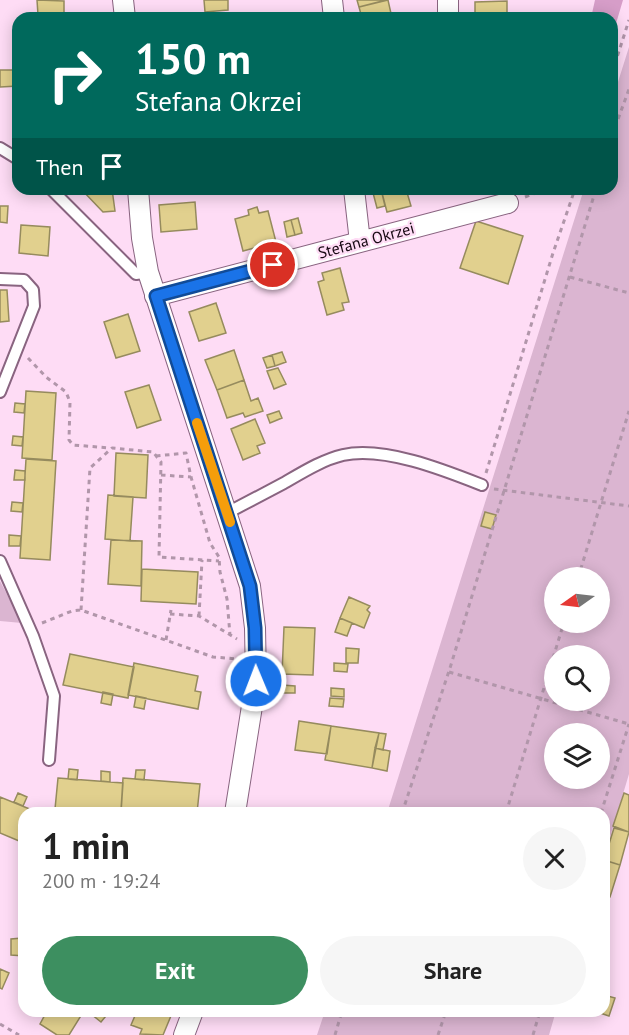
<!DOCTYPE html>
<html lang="en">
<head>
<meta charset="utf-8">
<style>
  body { margin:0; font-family:"PT Sans",sans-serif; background:#f6f6f6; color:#222; height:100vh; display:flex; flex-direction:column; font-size:22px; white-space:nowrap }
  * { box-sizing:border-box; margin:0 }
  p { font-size:20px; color:#767676 }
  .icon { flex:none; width:33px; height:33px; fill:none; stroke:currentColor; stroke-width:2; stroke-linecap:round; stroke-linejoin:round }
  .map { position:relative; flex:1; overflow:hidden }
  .details { position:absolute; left:18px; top:807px; width:592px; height:210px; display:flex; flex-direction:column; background:#fff; border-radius:18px; box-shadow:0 3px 15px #0003 }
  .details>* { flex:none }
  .hud { position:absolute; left:12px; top:12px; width:606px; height:183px; border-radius:18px; box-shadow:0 3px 15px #0003; background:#00695c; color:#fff; overflow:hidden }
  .needle { width:39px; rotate:256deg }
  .controls { position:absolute; left:544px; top:567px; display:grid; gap:12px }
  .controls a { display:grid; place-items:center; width:66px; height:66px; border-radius:50%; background:#fff; box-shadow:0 3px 15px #0003; font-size:30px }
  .pin { position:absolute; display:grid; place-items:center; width:51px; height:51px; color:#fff; margin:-26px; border:3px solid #fff; border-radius:50%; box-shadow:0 2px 6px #0007 }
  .me { position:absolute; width:66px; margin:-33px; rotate:359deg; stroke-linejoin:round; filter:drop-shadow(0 0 4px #0008) }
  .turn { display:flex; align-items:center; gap:21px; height:126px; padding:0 24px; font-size:27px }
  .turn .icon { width:78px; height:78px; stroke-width:2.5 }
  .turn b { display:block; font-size:42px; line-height:51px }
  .then { display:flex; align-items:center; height:57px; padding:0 24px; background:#0003; gap:12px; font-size:22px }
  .round { display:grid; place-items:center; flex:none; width:63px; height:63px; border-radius:32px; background:#f6f6f6 }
  .headline { display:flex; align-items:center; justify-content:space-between; height:102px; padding:0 24px }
  h1 { font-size:36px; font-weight:600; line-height:45px }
  .button { display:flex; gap:12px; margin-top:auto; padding:12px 24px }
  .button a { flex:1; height:69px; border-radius:36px; background:#3d8f60; color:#fff; font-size:24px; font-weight:600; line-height:69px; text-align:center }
  .button a+a { background:#f6f6f6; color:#222 }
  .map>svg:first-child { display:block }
  .green { fill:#dbb5d1; fill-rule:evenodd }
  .forest { fill:#d69dc8 }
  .building { fill:#e1d08e; stroke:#968b5e; stroke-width:1.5 }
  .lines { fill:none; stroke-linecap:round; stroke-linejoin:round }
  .lane-casing { stroke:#896480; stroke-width:14 }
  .street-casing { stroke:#896480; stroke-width:22 }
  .path { stroke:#b196aa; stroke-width:3; stroke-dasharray:4.5 4.5; stroke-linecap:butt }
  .lane { stroke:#fff; stroke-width:10 }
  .street { stroke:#fff; stroke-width:20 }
  .route-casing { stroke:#114b97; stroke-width:15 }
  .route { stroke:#1a73e8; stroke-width:10 }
  .slow { stroke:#f59e0b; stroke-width:10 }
  .labels { text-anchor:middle; stroke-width:4.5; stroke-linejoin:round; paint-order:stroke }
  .street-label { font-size:16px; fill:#160812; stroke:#fedcf5 }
</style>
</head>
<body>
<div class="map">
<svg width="629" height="1035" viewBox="0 0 629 1035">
  <rect width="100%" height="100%" fill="#fedcf5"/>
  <path class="green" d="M629,47V774L605,854L604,813H387L584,189H612V101ZM555,578H600V622H555ZM555,656H600V700H555ZM555,734H600V778H555Z
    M0,581L22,623L0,621Z
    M325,1011H556L549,1035H317Z"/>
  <path class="forest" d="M595,0H623L612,37V18H591Z"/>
  <path class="building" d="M37,0L64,1V15H38Z
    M204,0H228V10L205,12Z
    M357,0H386L359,7Z
    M388,0L392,18H362L359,7Z
    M507,1V18H473V16H475V2Z
    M0,70H18V86L0,87Z
    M81,189H112L115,211L103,212Z
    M372,189H381L385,206L377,208Z
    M381,189H406L411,206L387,212Z
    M195,202L197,229L161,232L159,205Z
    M0,206H8L7,223L0,222Z
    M257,207L259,213L268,211L276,242L243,251L235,219L249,215L248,210Z
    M298,218L302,233L295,235L291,220Z
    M291,220L295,235L287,237L284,222Z
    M476,221L523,236L508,284L460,268Z
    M21,225L50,227L48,256L19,253Z
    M340,268L349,302L342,303L344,310L327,315L318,282L324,280L322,273Z
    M0,290H7L9,321L0,322Z
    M216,303L226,333L199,341L189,312Z
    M128,314L140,351L116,358L104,322Z
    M234,350L244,380L217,390L205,360Z
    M282,352L286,362L275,366L272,355Z
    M272,355L275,366L267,368L263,358Z
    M278,368L286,384L274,389L267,371Z
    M244,380L251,401L258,398L263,411L245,417L243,413L227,418L217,390Z
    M149,385L161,420L137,428L125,392Z
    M26,391L56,393L52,460L22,458Z
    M15,403L25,404L24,413L14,412Z
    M279,411L282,418L270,423L267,415Z
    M255,419L265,443L257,446L260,453L243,460L231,429Z
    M13,436L23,437L22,446L12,445Z
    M116,453L148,455L146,498L114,496Z
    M26,459L56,461L50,560L20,558Z
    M15,470L25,471V480H14Z
    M108,495L133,497L130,541L105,539Z
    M12,502L23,503L22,512L11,511Z
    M485,512L496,515L492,529L481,526Z
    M9,535L21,536L20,546H9Z
    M111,540L142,541L141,586L108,584Z
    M142,569L198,572L196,604L141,601Z
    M349,597L370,606L367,610L370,613L364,628L340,618Z
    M340,618L352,623L347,636L335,632Z
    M284,627L315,628L313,675L282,674Z
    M346,648L359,649L358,663H346Z
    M70,654L134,667L128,698L63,685Z
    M134,663L198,676L195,691L201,692L198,709L128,695Z
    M334,663L348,664L347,672L334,671Z
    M282,685L295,686V693H282Z
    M331,688L344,689V697L331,696Z
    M103,692L113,694L111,705L101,703Z
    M136,696L146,698L144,709L134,707Z
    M330,698L344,699L343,707L329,706Z
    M299,721L331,726L327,754L295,750Z
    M331,726L379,733L372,768L325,760Z
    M379,733L386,734L383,750L375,748Z
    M375,748L390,751L387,771L372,768Z
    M69,769L78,770L77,780L68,779Z
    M136,770H145L144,780L135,779Z
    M101,771L110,772V782L101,781Z
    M58,778L123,783L121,813L55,809Z
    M123,778L200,784L197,813L121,810Z
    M18,793L27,797L23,806L14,802Z
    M624,793L629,795V832L613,826Z
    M0,797L37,812L24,813V843L0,833Z
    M614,828L629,832L620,865L604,860Z
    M604,860L620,865L610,897L604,896Z
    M22,938H24V956L11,955V939Z
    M0,969L9,973L2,989L0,988Z
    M604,995L615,998L609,1016L594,1011H604Z
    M47,1011H77L82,1014L69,1035H57L40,1024Z
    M93,1011H110L101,1022L91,1014Z
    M137,1011H173L163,1035L140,1034L142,1029L131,1025Z"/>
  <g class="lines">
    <g class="lane-casing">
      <path id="lane" d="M0,148L18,159
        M51,189L136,274L148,272
        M0,279L24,280L33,290L34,306L0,392
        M227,513C246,503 265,493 284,483C303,472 322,460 343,455C384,446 444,470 482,485
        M0,561L33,636L54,696L49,760"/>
    </g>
    <g class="street-casing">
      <path id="street" d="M123,0L125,18
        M332,0L334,18
        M448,18V0
        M138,189L142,238L148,272L250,586L255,628L256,681L235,813
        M354,189L360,242
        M155,296L508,203
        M184,1035L193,1011"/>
    </g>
    <path class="path" d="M612,73L629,20
      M612,136L629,89
      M525,197L546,189
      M570,277L629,293
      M28,358L46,377L66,392L70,402L69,440L73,445L110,448
      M156,456L186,453L191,477L210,543L219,557L220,572L227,599L230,635
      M486,473L553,253L575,189
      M161,475L191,477
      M494,489L629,506
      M578,578L629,411
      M81,610L90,468L112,448L153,452L161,462L159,557L219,561
      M170,614L199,616L237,639
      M199,616L202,560
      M42,623L72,611L81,610L213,657L238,659
      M166,640L171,610
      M449,672L629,724
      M402,813L450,668L596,189
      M506,813L564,622
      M601,813L629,724
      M0,1024L19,1035
      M335,1035L342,1011
      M438,1035L446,1011
      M533,1035L540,1011"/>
    <use href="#lane" class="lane"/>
    <use href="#street" class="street"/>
  </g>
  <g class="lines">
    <g class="route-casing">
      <path id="route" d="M256,681L255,628L250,586L156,296L273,265"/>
    </g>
    <use href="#route" class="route"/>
    <path class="slow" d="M197,423L230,522"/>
  </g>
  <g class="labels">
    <g class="street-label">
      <text transform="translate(366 240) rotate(-15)" y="6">Stefana Okrzei</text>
    </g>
  </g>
</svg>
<div class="controls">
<a><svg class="needle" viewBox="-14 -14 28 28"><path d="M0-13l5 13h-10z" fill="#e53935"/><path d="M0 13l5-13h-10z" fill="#767676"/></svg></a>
<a><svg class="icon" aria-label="search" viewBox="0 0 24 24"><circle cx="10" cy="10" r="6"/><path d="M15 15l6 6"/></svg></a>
<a><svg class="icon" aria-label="layers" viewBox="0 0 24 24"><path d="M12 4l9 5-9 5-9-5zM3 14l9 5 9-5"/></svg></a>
</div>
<div class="pin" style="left:273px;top:265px;background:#d93025"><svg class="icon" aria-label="arrive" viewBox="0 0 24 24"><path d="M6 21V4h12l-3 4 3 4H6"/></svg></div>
<svg class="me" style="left:256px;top:681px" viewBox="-20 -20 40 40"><circle r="17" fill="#1a73e8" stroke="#fff" stroke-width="3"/><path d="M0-11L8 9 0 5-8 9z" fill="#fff"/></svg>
<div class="hud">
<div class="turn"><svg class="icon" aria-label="right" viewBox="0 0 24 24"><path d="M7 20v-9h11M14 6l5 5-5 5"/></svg><div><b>150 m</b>Stefana Okrzei</div></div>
<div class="then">Then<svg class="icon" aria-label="arrive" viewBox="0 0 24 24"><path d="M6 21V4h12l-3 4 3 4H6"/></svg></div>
</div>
<section class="details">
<div class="headline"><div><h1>1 min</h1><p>200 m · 19:24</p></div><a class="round"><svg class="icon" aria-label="close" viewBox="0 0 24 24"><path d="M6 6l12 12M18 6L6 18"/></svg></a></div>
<div class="button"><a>Exit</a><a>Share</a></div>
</section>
</div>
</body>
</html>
